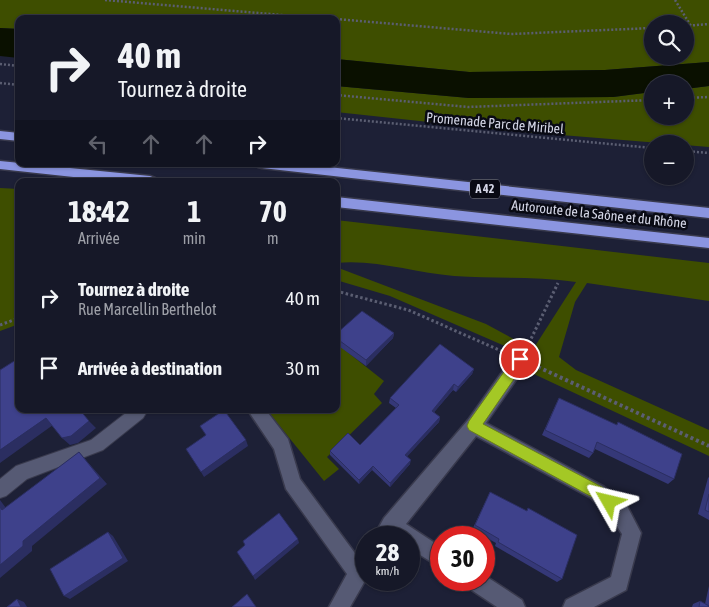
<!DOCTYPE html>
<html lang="fr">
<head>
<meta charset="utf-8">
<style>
  body { margin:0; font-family:"Asap Condensed",sans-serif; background:#232534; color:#f1f3f6; height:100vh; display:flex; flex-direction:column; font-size:19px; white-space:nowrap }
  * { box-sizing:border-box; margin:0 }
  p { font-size:16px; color:#9ea0a8 }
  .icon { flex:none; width:28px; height:28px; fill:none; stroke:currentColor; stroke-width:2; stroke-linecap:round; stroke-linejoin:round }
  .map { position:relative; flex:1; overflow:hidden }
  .side { position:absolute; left:15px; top:178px; width:325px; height:235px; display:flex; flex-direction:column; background:#161828; border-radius:10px; box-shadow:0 1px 4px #0004,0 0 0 1px #353745 }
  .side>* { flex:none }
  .top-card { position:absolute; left:15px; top:15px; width:325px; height:152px; border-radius:10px; box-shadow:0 1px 4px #0004,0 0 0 1px #353745; background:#161828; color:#f1f3f6; overflow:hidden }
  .controls { position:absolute; left:644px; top:15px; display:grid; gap:10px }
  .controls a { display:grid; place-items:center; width:50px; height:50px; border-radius:50%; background:#161828; box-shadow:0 1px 4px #0004,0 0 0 1px #353745; font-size:25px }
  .speed { position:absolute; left:355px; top:526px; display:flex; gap:10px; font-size:25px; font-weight:700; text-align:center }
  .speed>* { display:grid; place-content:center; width:65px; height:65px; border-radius:50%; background:#161828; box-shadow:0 1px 4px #0004,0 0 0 1px #353745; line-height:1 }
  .speed small { font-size:12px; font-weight:400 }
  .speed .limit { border:8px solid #d22; background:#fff; color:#111 }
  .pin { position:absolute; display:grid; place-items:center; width:42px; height:42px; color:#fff; margin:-21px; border:2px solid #fff; border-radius:50%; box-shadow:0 1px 5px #0007 }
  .me { position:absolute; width:55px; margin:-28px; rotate:307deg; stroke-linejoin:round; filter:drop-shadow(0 0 4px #0008) }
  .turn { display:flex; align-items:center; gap:18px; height:105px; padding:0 20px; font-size:22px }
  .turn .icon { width:65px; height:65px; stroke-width:2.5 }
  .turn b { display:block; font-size:35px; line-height:42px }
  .lanes { display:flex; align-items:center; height:48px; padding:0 20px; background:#0003; justify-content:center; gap:25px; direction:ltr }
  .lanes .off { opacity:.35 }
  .eta { display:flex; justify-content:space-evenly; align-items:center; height:85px; text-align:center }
  .eta b { font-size:30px; font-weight:700; line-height:35px }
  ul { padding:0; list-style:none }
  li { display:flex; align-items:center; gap:15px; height:70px; padding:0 20px }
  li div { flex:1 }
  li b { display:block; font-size:19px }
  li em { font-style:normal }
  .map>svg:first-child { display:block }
  .green { fill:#3e4e00; fill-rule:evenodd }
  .water { fill:#0a1000 }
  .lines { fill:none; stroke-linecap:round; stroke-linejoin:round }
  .lane-casing { stroke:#393a4d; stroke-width:2 }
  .street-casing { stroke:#393a4d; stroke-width:3 }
  .highway-casing { stroke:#393a4d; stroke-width:3 }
  .path-far2 { stroke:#5b5e72; stroke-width:2.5; stroke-dasharray:2 2; stroke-linecap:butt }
  .path-far1 { stroke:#5b5e72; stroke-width:3; stroke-dasharray:2.5 2.5; stroke-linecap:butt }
  .path { stroke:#5b5e72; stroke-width:4; stroke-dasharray:3 3; stroke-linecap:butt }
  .lane { fill:#565a74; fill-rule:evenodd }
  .street { fill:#565a74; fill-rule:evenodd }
  .highway { fill:#8b95e0; fill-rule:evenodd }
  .wall { fill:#353878 }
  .shaded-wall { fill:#2b2e61 }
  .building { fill:#3e418b; stroke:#2b2e61 }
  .route { fill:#a4c825; stroke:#6b8218 }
  .labels { text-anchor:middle; stroke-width:5; stroke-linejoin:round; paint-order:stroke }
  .shield { fill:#090a14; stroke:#9799a7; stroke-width:1 }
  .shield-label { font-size:12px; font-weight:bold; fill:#d4d6e6 }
  .street-label { font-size:14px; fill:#d4d6e6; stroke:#090a14 }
</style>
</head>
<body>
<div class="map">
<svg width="709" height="607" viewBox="0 0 709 607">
  <rect width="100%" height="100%" fill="#1d2036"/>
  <path class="green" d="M0,0H709V62L605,70L469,72L336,59V19H19V29L0,28ZM652,24H685V56H652Z
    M336,86L469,98L613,97L652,92V116H685V89L709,86V147L512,131L336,112Z
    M0,188L19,189V324L0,331Z
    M336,220L709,263V301L587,283L575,302L559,357L576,370L709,430V456L521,368L576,282C536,276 495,279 454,276C415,273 376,259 336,263Z
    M336,267L486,324L519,342L514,350L390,296L336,280Z
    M336,343L384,381L374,394L382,403L327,457L339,469L324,481L266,409H336Z"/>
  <path class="water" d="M0,28L19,29V58L0,56Z
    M336,59L469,72L605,70L709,62V86L685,89V84H652V92L613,97L469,98L336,86Z"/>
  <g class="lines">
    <g class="lane-casing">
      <path id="lane" d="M131,409H144L146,413L143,418L103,450L27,479L6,496L0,498V479L16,466L91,440Z"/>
    </g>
    <g class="street-casing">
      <path id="street" d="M521,352L527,354L529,359L527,364L486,423L603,486L627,506L641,533L626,590L594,607H563L566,600L611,577L622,534L613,520L591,498L476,436L406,524L441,547V568L409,548V538H373L384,518L468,420L515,354Z
        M247,409H265L288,439L300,479L357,556L359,553L366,550V579L350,607H329L347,574L286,489L274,449Z
        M484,575L522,600L525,607H497L467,587L464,580H484Z"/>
    </g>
    <g class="highway-casing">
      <path id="highway" d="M0,131L19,133V141L0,139Z
        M0,161L150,176L155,178L156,181H110L0,169Z
        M256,164H300L709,208V218L262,168L258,167Z
        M336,197L709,238V248L336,207Z"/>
    </g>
    <path class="path-far2" d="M105,0L329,19
      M675,0L691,26
      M336,19L511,34L652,28
      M685,26L709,24
      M0,64L19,66
      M0,83L19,85
      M336,95L468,107L652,100
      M685,98L709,97
      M336,118L652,148
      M685,151L709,153"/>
    <path class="path-far1" d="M336,291L408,310L504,352
      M0,325L19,318
      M529,343L558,283"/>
    <path class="path" d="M538,367L709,446"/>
    <use href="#lane" class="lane"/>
    <use href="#street" class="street"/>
    <use href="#highway" class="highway"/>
  </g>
  <path class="wall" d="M394,333L393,338L366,366L336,344V334Z
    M474,369L472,374L456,392L453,390L434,412L440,417L439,422L407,456L410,464L390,487L372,470L359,484L330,455V451L360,445L396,408L389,403L390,398Z
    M559,398L616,425L618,422L674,479L668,484L595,449L593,453L589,458L542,435L556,404Z
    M709,477V520L698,514L708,478Z
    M490,492L526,511L528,508L562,579L557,582L495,546L496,543L472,530Z
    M709,586V607H692L693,604L700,601L705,604Z"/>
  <path class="shaded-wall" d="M394,333L393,338L366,366V360Z
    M474,369L472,374L456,392L458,387Z
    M454,384L453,390L431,416L432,411Z
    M79,409H87L82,412Z
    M440,417L439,422L405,459V455Z
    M46,418L53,425L0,463V450Z
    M89,421L96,428L78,443L70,445L62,438Z
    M246,440L248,446L204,477L201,472Z
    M79,452L85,459L107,484L32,546V551L0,578V565Z
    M411,460L410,464L390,487V483Z
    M373,466L372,470L359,484V480Z
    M0,500L12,516L2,510L0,507Z
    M108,532L113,536L128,561L70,599L64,596Z
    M298,539L299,543L255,580L253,576Z
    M17,599L24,602L27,607H21Z"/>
  <path class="building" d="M362,311L394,333L366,360L336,338V334Z
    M440,344L474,369L458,387L454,384L432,411L440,417L405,455L411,460L390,483L373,466L359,480L330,451L348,433L360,445L399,405L390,398Z
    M19,358V409H79L89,421L71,436L62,438L46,418L0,450V370Z
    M559,398L617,425L618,422L682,454L674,479L597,442L593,453L545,430Z
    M224,410L246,440L201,472L186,449L206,435L200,426Z
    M79,452L100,478L23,541V546L0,565V507L2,510Z
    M490,492L527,511L528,508L577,535L562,579L498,542L499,539L475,525Z
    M709,494V512L705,510Z
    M279,513L298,539L253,576L237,552L245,545L243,541Z
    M108,532L123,558L64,596L50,569Z
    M247,594L256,607H232Z
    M17,599L21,607H7Z
    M700,601L709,606V607H699Z"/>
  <path class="route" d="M520,354L525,355L527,359L525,363L483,424L602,487L614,497L616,502L614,507L609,509L592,497L469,430L467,426L469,421L516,355Z"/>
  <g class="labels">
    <rect class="shield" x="470" y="179.5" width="30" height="19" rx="4"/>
    <g class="shield-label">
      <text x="485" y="193">A 42</text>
    </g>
    <g class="street-label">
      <text transform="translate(495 123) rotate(5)" y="5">Promenade Parc de Miribel</text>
      <text transform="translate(599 214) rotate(6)" y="5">Autoroute de la Saône et du Rhône</text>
    </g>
  </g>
</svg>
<div class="controls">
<a><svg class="icon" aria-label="search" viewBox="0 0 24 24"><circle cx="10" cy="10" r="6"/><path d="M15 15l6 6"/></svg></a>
<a>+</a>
<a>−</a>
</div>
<div class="speed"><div>28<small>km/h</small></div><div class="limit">30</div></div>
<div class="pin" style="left:520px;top:359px;background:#d93025"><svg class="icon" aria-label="arrive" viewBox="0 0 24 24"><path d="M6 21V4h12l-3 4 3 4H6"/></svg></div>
<svg class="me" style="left:609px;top:502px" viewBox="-20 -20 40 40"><path d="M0-17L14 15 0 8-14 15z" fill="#a4c825" stroke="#fff" stroke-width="4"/></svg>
<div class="top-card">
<div class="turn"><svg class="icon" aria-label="right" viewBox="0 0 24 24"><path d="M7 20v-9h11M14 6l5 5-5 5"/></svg><div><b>40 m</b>Tournez à droite</div></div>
<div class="lanes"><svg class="icon off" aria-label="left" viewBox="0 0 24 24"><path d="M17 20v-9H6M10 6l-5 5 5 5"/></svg><svg class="icon off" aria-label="ahead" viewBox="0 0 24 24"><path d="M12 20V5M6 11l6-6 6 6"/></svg><svg class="icon off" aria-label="ahead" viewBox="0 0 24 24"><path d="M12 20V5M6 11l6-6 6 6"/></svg><svg class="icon" aria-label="right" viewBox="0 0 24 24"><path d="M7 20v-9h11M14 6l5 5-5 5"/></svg></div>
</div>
<section class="side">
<div class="eta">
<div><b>18:42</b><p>Arrivée</p></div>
<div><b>1</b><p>min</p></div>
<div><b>70</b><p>m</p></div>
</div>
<ul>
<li><svg class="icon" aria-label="right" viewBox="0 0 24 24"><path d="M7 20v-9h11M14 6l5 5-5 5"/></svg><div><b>Tournez à droite</b><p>Rue Marcellin Berthelot</p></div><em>40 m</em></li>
<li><svg class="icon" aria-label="arrive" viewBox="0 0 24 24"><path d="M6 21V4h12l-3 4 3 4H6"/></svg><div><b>Arrivée à destination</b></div><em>30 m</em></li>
</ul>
</section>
</div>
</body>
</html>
